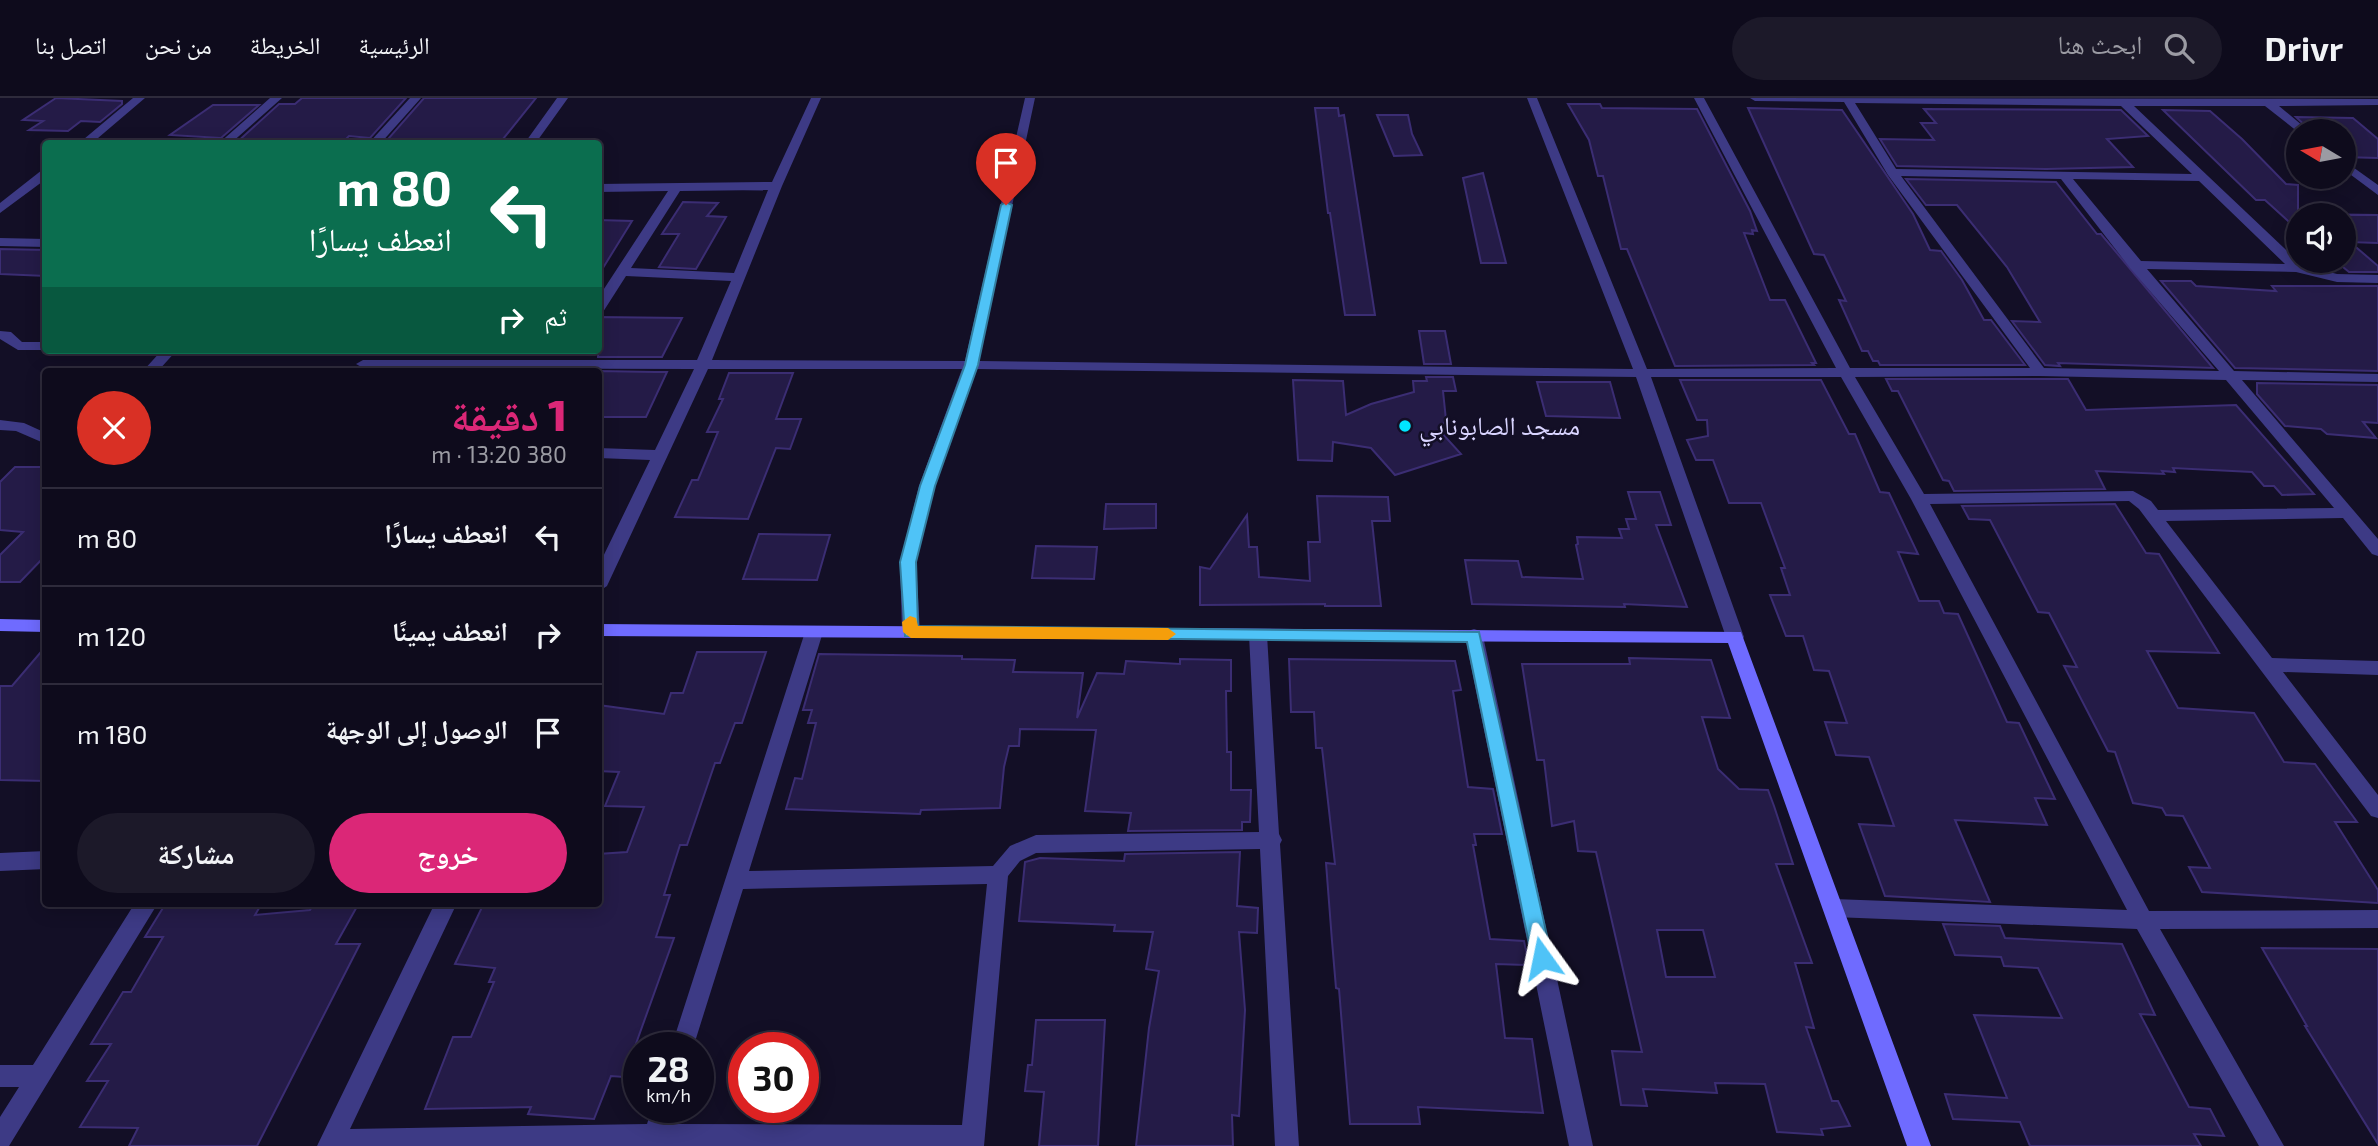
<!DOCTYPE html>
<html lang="ar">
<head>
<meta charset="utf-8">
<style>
  body { margin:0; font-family:"Exo 2","Noto Naskh Arabic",sans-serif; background:#1c1929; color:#f1f3f6; direction:rtl; height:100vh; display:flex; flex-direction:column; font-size:26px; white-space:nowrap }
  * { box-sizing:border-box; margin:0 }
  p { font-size:23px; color:#9b9ba3 }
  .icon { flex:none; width:38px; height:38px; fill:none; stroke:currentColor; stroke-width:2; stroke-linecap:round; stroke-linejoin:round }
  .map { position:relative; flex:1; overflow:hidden; direction:ltr }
  .side { position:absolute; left:42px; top:270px; width:560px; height:539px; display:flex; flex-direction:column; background:#0e0b1c; border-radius:7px; box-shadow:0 4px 18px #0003,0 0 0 2px #2e2b3b; direction:rtl }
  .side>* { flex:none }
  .hud { position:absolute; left:42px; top:42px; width:560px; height:214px; border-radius:7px; box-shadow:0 4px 18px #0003,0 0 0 2px #2e2b3b; direction:rtl; background:#0b6e4f; color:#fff; overflow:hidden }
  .needle { width:46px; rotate:280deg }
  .tools { position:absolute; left:2286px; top:21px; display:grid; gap:14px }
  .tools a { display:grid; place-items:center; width:70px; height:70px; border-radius:50%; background:#0e0b1c; box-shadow:0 4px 18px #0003,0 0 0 2px #2e2b3b; font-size:35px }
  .speed { position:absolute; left:623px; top:934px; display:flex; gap:14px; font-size:35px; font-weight:700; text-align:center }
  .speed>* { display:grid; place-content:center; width:91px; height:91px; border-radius:50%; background:#0e0b1c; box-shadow:0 4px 18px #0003,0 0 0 2px #2e2b3b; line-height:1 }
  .speed small { font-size:18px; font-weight:400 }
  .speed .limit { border:10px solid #d22; background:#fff; color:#111 }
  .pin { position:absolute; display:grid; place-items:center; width:60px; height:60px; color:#fff; margin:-72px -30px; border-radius:50% 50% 50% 0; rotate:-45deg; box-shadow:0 0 7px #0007 }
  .pin .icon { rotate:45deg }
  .me { position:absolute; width:77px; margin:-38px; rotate:348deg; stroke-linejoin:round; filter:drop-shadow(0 0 5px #0008) }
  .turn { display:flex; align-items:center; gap:24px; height:147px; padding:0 35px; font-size:32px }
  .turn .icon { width:91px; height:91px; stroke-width:2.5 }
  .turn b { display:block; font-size:49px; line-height:60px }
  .then { display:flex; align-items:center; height:66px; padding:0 35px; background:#0003; gap:14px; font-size:26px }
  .round { display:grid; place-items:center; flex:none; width:74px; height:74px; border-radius:37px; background:#1c1929 }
  .summary { display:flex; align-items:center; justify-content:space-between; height:119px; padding:0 35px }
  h1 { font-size:42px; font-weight:800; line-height:52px; color:#db2777 }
  .action { display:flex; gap:14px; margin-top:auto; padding:14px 35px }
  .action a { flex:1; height:80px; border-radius:42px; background:#db2777; color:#fff; font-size:28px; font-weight:800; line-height:80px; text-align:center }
  .action a+a { background:#1c1929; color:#f1f3f6 }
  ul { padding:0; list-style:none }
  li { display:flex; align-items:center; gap:21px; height:98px; padding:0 35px; border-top:2px solid #2e2b3b }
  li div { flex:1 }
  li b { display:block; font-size:26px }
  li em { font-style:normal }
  header { display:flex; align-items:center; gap:42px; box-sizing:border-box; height:98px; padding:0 35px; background:#0e0b1c; border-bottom:2px solid #2e2b3b }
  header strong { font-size:33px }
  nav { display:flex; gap:38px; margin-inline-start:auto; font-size:24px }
  .search { width:490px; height:63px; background:#1c1929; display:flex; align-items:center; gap:18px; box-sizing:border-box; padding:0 24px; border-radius:38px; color:#9b9ba3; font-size:26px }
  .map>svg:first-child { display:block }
  .building { fill:#241b47; stroke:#3b2d73; stroke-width:2; fill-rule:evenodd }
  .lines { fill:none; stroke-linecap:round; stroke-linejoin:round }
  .street { fill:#3d3a85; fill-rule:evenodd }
  .secondary { fill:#6f6bff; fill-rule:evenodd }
  .route { fill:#4fc3f7; stroke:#337fa1; stroke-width:2 }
  .slow { fill:#f59e0b }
  .poi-dot { fill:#00e5ff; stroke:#130f26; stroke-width:2.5 }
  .labels { text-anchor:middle; stroke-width:5; stroke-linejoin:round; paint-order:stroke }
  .poi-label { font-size:26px; fill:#d9d4ff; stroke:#130f26; text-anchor:start }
</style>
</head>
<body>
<header>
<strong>Drivr</strong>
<div class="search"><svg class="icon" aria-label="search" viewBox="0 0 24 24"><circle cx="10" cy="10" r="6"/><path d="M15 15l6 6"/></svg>ابحث هنا</div>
<nav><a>الرئيسية</a><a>الخريطة</a><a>من نحن</a><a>اتصل بنا</a></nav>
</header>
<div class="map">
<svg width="2378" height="1048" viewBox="0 0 2378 1048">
  <rect width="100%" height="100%" fill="#130f26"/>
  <path class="building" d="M56,0L122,3V6L100,24L81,23L68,33L29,32L43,23L23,22Z
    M302,0H406L370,40L349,38L341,46H235L279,6H295Z
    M424,0H536L499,46H405L409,42L388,41Z
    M1568,6H1600L1602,10L1697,11L1750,113L1757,133L1752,132L1753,136L1744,135L1770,202H1785L1816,265H1812L1814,267L1675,268L1627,151H1621L1603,78H1598L1589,42Z
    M213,7H259L221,40L170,37Z
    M1315,10H1338L1339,18L1344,17L1375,217H1345L1330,115H1328Z
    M1748,10L1842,12L1913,116L1930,152L1941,153L1962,182L1984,222H1991L2025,267H1880L1878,263H1873L1868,253H1862L1839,202L1846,203L1824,157L1814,156Z
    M1924,11L2121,12L2148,38L2107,41L2133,69L2046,71L1897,68L1880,41L1934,42L1921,25H1936Z
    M2163,12L2210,13L2242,41L2286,86L2298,87V132L2265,102H2256Z
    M1377,17H1408L1412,36L1422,57L1394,58Z
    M2296,19L2353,20L2378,41V60L2343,59V33H2311Z
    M1483,75L1506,165H1481L1463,80Z
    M1906,81L2056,84L2097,136H2101L2213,270L2058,265L2060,268L2045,267L2012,223L2040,224L2007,169L1957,107H1926Z
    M683,104L718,105L707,118L726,119L696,171L659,169L679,136H662Z
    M2302,116L2378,117V145L2350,144L2378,168V174H2349L2343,169V117Z
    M598,122L632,123L598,178Z
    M0,151L46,152V178L0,176Z
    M2161,183H2191L2196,188L2276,193L2272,188H2378V273L2235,270Z
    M598,219L682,220L662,259H598Z
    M1419,233H1445L1451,266H1424Z
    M598,273L655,274H667L646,319H598Z
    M729,275H793L776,321H801L790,351L776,350L748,421L675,419L692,382H698L718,334H707L723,301H719Z
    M1426,279H1453L1456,293H1443L1446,322L1439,332L1461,356L1395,377L1371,350L1333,344L1332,363L1298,362L1293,282L1343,283L1346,317L1371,306L1414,294L1413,283H1427Z
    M1886,281H2068L2086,312L2236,307L2314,396L2282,397L2274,388H2264L2252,374L2173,370L2175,374L2162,373L2164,376L2096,373L2105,391L1954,393L1949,383L1943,382L1898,293H1892Z
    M1680,282H1821L1849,336H1855L1880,394L1889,395L1918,456L1898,454L1919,503H1939L1944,515L1958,516L2007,624L2019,625L2055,701L2035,700L2047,727L1955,722L1990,804L1885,798L1859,726L1894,728L1869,659L1836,657L1825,624L1847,625L1829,573L1814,572L1803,538H1786L1770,497H1790L1781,470H1785L1761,405H1729L1713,362H1696L1687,342L1708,338L1707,322H1697Z
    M1537,284H1610L1620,320L1546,318Z
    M2257,285L2378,287V325L2363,324L2376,340L2327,336L2321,331L2285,328L2257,296Z
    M15,369H46V457L20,484H0V457L23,434L0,432V384Z
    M1628,394H1660L1671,427H1656L1687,509L1624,506L1625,509L1472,506L1465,462L1518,463L1522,479L1583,481L1576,447L1578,446L1577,439L1622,440L1619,431H1629L1626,421H1636Z
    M1317,398L1388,399L1390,423H1372L1381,508H1325V506L1200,507V469L1210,471L1247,417L1249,449H1257L1259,479L1310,483L1308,444H1320Z
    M1106,406H1156V430L1104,431Z
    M2115,406L2146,455L2159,456L2219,555L2147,553L2178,610L2254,615L2284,664L2315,666L2357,724H2335L2378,792V805L2202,794L2189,769L2210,770L2183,718L2166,717L2162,710L2133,705L2115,654L2108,653L2064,568L2077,569L2049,515L2038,514L1990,422L1969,421L1962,408Z
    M759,436L830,437L817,482L743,481Z
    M1036,448L1097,449L1094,481L1032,480Z
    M46,548V683L0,682V588H12Z
    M697,554H766L742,625H735L720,665H715L687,747H680L664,797H670L656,839L674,840L624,979L611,978L594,1021L528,1016L531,1009L425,1011L453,939H471L494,884H489L495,870L455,866L484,805H598V756L627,754L644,709L605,708L619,674L598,673V607L664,616L671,595H683Z
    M819,556L962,558V561L1015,562L1013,574L1083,575L1077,620L1097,575L1124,576L1126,563L1180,566V561L1231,562V593H1226L1227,654H1231V692H1251L1250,724H1242V732L1128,733L1131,715L1085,713L1096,632L1020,631L1019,648H1009L1004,669L1000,710L921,712L920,716L786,711L795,680L802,681L816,625H808L812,612H803Z
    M1629,560L1711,562L1730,620L1702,619L1718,671L1739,691L1768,692L1774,708L1793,766H1776L1812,865H1795L1814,930L1806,929L1832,1003H1838L1850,1028L1821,1031L1823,1037L1777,1034L1765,986L1715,985L1717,995L1643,991L1647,1008L1621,1007L1612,953L1642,954L1596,754L1578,753L1574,723L1552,728L1544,662H1537L1522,566H1630ZM1657,832H1703L1715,879H1666Z
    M1289,561L1455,563L1461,592L1453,593L1468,689L1493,691L1502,736H1474L1476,747H1473L1490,841L1524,843L1529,867L1496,866L1505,940L1532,941L1543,1015L1418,1009L1420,1026H1350L1339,891L1336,890L1332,843L1326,765L1335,766L1322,650H1316L1314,614H1291Z
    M1240,754L1237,808L1258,810L1257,835L1239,834L1245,912L1239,1018L1232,1017L1233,1048H1136L1149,930L1159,873L1146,871L1153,834L1114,833L1115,827L1019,823L1025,764L1040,760L1124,763L1125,756Z
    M166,805H262L255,817L310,812L314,805H359L336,846H360L257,1048H129L138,1030L80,1029L108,983H87L111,946H91L123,894H131L163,839H145Z
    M1943,826L2000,828L2005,840L2122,846L2155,917L2140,916L2189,1009L2210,1011L2224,1038L2194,1036L2201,1048H2030L2020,1024L1953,1021L1945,996L2007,1000L1974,917L2062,920L2038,870L2004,868L2001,859L1955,857Z
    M2262,850L2378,851V1046L2305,928H2307Z
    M1036,922H1105L1098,1048H1039L1044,994L1025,993L1028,967H1032Z"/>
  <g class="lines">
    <path class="street" d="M133,0H145L91,46H78Z
      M270,0H282L230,46H218Z
      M410,0H421L380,46H368Z
      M557,0H568L535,46H524Z
      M811,0H821L782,88L712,262L965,263L1025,0H1035L979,263L1633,271L1527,0H1537L1647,271L1836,270L1694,0H1704L1850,270H2030L1888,77L1844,4L1755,3L1750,0L2378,1V7L2279,8L2309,33L2298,34L2265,8H2134L2302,167L2337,176L2378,177V185L2337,184L2296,174L2147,171L2234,273L2378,276V284L2242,282L2378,441V458L2372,456L2343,420L2166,423L2272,560L2378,563V577L2283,574L2378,697V720L2371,718L2139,411L2129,403L1930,406L2149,813L2378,812V830L2160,831L2284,1048H2259L2137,831L1834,819L1827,817L1823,810L1827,803L1834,801L2127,812L1911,401L1841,279H1651L1744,539L1741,544H1729L1726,539L1636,279L977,271L935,388L916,464L920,534L917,539H905L902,534L900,464L919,388L962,271H708L607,488L598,494V469L650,362L598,360V350L655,352L694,271L363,270L356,266L363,262H697L731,183L626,178L603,214L598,215V200L668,93L598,94V86L772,84ZM1855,5L2121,8L2192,76L1896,71ZM1901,78L2061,81L2130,170L2219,273L2044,270ZM2073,81L2199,83L2285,166L2141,163ZM768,92L734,175L631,170L680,93ZM2040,278L2226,282L2334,410L2158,412L2151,403L2133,393L1924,396L1855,279Z
      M2343,62L2378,87V97L2343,71Z
      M42,72H46V81L0,115V105Z
      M0,140L46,141V149L0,148Z
      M0,233L11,234L22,244H46L47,252H18L0,241Z
      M162,252H177L158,273H143Z
      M0,322L24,325L46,335V346L16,333L0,332Z
      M814,528L820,529L823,534L749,773L993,768L1010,748L1036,737L1259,734L1249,537L1252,532H1264L1267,537L1279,736L1282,742L1280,746L1299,1048H1275L1260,751L1036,755L1020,763L1008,778L984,1048H317L435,805H457L350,1031L647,1026L652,1010H676L671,1026L962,1027L987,786L743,791L693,950H671L805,534L808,529Z
      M1474,531L1480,533L1483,538L1593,1048H1569L1465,538L1468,533Z
      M46,753V771L0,773V755Z
      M135,805H158L9,1048H0V1019L19,989H0V967H33Z"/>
    <path class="secondary" d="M0,521L46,522V534L0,533Z
      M598,526L1741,534L1931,1048H1907L1728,545L598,538Z"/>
  </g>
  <path class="route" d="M1006,104L1012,107L978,267L935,388L916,464L918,528L1479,534L1552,860L1549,866L1542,869L1535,866L1532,860L1467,544L905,538L900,464L920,388L965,267L1001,107Z"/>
  <path class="slow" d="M910,518L916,520L918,528L1168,530L1176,536L1168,542L911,540L903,534L902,524Z"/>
  <circle class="poi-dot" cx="1405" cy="328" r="7"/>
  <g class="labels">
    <g class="poi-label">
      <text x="1419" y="337">مسجد الصابونابي</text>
    </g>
  </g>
</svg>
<div class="tools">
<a><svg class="needle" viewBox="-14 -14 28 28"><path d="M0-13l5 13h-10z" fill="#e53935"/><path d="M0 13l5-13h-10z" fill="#9b9ba3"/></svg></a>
<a><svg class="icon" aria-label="sound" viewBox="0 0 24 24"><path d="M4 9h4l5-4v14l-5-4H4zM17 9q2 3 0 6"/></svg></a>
</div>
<div class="speed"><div>28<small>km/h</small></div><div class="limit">30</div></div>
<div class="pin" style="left:1006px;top:107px;background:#d93025"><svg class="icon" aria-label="arrive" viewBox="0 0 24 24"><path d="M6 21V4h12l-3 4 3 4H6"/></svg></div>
<svg class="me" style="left:1542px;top:860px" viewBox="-20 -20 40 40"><path d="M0-17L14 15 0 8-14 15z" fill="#4fc3f7" stroke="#fff" stroke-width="4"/></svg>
<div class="hud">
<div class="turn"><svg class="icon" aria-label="left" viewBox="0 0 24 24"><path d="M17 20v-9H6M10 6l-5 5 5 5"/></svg><div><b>80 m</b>انعطف يسارًا</div></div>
<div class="then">ثم<svg class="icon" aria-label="right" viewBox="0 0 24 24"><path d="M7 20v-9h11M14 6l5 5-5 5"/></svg></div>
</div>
<section class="side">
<div class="summary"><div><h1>1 دقيقة</h1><p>380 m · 13:20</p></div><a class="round" style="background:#d93025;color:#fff"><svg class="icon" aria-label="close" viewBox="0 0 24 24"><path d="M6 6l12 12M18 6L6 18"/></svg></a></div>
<ul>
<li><svg class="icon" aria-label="left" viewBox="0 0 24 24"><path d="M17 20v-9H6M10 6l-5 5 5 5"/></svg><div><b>انعطف يسارًا</b></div><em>80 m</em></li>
<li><svg class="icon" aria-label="right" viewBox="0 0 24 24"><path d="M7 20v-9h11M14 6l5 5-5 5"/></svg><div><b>انعطف يمينًا</b></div><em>120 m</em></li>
<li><svg class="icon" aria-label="arrive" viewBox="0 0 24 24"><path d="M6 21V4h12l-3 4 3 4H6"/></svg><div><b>الوصول إلى الوجهة</b></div><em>180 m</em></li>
</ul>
<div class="action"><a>خروج</a><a>مشاركة</a></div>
</section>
</div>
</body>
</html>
